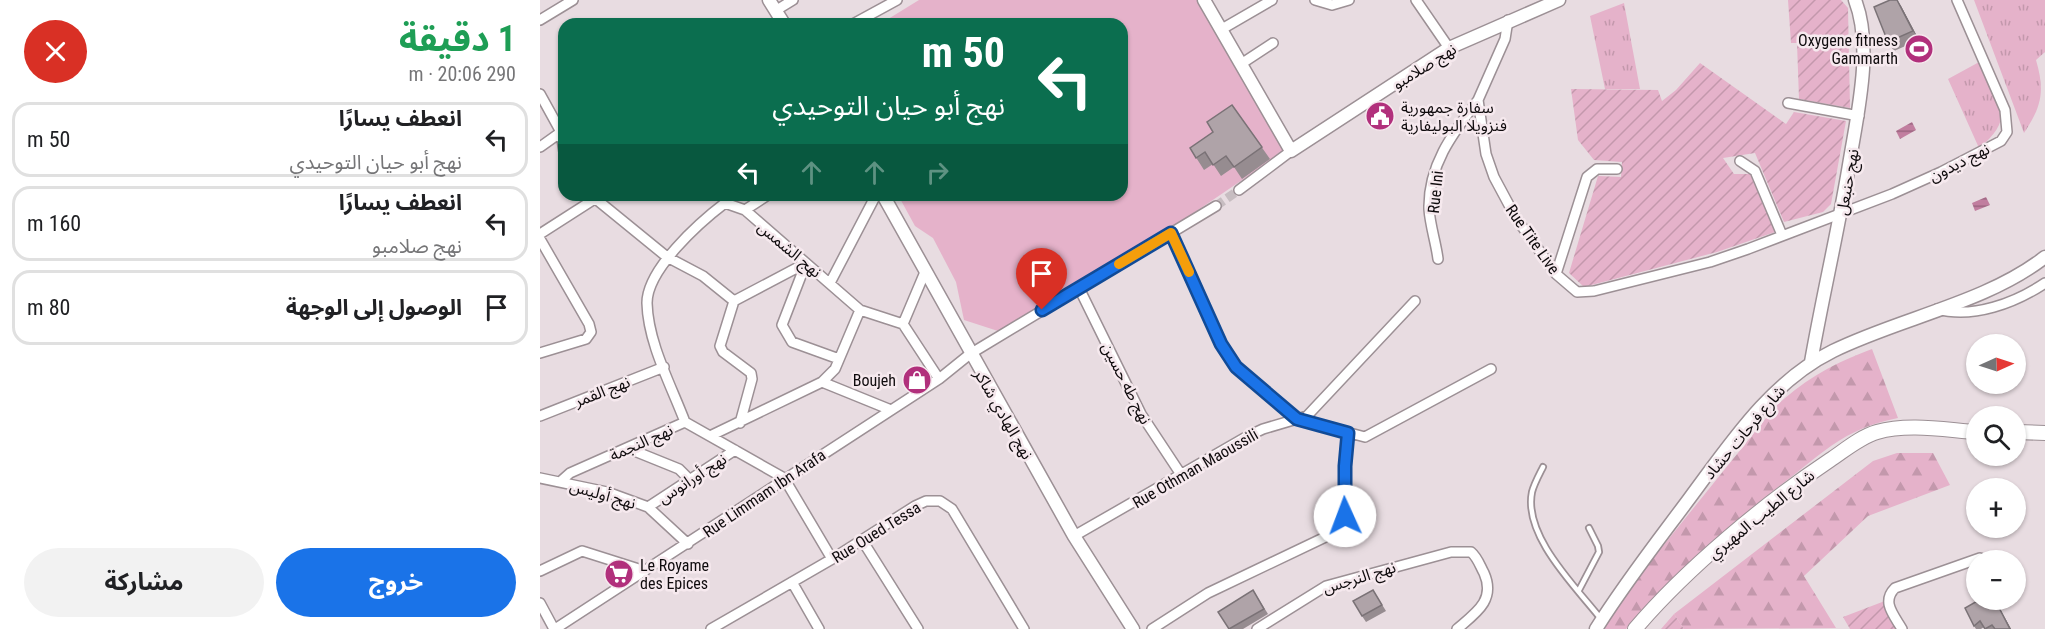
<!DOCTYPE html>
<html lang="ar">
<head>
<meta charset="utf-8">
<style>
  body { margin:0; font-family:"Roboto Condensed","Noto Sans Arabic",sans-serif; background:#f2f2f2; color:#202124; direction:rtl; height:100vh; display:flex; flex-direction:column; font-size:22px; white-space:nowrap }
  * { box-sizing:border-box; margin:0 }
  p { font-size:20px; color:#757577 }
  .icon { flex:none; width:33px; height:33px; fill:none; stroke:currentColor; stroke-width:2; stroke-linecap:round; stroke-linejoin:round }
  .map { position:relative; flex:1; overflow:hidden; direction:ltr }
  .side { display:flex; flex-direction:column; background:#fff; width:540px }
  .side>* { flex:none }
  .guide { position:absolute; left:18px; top:18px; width:570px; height:183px; border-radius:18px; box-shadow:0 2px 4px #0004; direction:rtl; background:#0b6e4f; color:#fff; overflow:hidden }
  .needle { width:39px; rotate:87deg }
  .fabs { position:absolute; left:1426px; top:334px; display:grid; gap:12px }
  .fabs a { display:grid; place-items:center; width:60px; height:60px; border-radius:50%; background:#fff; box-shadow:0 2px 4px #0004; font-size:30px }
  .pin { position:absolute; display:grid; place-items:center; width:51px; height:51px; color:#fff; margin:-62px -26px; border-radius:50% 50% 50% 0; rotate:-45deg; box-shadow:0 0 6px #0007 }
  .pin .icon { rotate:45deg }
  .me { position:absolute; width:66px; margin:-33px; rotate:358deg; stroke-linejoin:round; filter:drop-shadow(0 0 4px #0008) }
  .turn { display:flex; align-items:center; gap:21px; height:126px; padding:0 24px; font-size:27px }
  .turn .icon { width:78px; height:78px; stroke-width:2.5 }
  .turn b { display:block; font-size:42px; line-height:51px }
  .lanes { display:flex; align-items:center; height:57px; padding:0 24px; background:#0003; justify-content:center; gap:30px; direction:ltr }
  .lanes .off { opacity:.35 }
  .round { display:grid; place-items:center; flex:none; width:63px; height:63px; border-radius:32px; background:#f2f2f2 }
  .summary { display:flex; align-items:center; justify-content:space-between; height:102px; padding:0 24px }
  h1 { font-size:36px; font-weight:700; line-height:45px; color:#1e9e55 }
  .action { display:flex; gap:12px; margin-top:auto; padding:12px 24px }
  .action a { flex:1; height:69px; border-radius:36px; background:#1a73e8; color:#fff; font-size:24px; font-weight:700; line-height:69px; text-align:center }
  .action a+a { background:#f2f2f2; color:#202124 }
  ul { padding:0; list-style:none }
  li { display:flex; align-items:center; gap:18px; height:75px; margin:0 12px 9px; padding:0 12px; border:3px solid #e0e0e0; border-radius:18px }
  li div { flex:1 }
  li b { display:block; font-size:22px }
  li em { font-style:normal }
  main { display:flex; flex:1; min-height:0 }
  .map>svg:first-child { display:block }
  .grass { fill:url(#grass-tufts) }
  .forest { fill:url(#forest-firs) }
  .park { fill:#e5b2ca }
  .garden { fill:url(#garden-furrows) }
  .water { fill:url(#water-rules) }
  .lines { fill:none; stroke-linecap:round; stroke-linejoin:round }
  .minor-tunnel { stroke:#c7bdc1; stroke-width:9; stroke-dasharray:9 4.5; stroke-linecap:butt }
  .service-casing { stroke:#9c9095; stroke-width:8 }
  .minor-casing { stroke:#9c9095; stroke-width:12 }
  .tertiary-casing { stroke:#9c9095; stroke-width:15 }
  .secondary-casing { stroke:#9c9095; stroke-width:16 }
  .service { stroke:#fff; stroke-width:4.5 }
  .minor { stroke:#fff; stroke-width:9 }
  .tertiary { stroke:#fff; stroke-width:12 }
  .secondary { stroke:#fff; stroke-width:14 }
  .wall { fill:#968c90 }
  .shaded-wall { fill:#7a7276 }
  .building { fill:#afa3a8; stroke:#7a7276; stroke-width:1.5 }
  .route-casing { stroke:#114b97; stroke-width:15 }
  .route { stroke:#1a73e8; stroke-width:10 }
  .slow { stroke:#f59e0b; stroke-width:10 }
  .labels { text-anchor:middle; stroke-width:5; stroke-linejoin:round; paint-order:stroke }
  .poi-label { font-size:16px; fill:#0f0b0d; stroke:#f6e9ee; text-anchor:end }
  .street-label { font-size:16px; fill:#0f0b0d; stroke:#f6e9ee }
</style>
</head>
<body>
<main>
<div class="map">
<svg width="1505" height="629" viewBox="0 0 1505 629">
  <defs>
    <pattern id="grass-tufts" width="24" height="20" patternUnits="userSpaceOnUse" patternTransform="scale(1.5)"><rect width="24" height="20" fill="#e5b2ca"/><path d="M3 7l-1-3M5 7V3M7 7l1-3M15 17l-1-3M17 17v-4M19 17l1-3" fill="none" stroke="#c398ac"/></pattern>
    <pattern id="forest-firs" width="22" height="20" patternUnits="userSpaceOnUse" patternTransform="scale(1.5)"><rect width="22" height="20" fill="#e5b2ca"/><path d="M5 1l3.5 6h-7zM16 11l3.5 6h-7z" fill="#c398ac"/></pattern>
    <pattern id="garden-furrows" width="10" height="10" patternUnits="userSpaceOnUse" patternTransform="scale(1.5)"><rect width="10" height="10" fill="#e5b2ca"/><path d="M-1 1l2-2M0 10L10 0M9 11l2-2" fill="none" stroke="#c398ac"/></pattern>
    <pattern id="water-rules" width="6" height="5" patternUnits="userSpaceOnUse" patternTransform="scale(1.5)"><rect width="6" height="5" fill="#c17e9f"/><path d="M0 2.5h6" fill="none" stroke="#9b6580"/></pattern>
  </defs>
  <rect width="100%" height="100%" fill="#e8dce1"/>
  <path class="grass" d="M1434,0H1505V52L1496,60C1505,91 1502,106 1484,133Z
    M1084,3L1100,89H1065L1050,16Z
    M1441,61C1458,99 1478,117 1439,148L1408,79Z"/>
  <path class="forest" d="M1332,349L1358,418C1343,421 1329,425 1315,432C1293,442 1274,459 1255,474C1195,520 1134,571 1086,629H1062L1081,598L1235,407C1267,378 1292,364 1332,349Z
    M1357,453H1393L1410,485L1328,516L1264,576L1296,628L1144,629L1134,614L1333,461Z"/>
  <path class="park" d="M379,0H660L745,151L630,229L458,331L424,320L416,282L393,238L375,226L358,195H582V24H340Z"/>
  <path class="garden" d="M1248,0H1301L1308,8L1310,108L1259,99L1257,43H1251Z
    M1160,63L1246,124L1254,112L1306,121L1291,204L1283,212L1244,222L1215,153L1183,158L1194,174H1210L1235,232L1177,252L1044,287L1029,273L1058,176L1081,177L1082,162L1054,160L1038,140L1031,89L1118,90L1122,101L1136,90Z
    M1350,599L1367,629H1310L1303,617Z
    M1134,614L1144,629H1121Z"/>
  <path class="water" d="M1372,122L1376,130L1360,139L1356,131Z
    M1446,197L1450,205L1435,211L1432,203Z"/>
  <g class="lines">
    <path class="minor-tunnel" d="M676,206L699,190"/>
    <g class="service-casing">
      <path id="service" d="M1003,467C999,475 994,484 992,492C983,536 1036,587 1061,619
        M1039,590L1059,552L1058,546L1049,528"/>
    </g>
    <g class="minor-casing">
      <path id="minor" d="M775,0L792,5L809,0
        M876,0L909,48
        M235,11L253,0
        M0,20L33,0
        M968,20L965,39L938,100L946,154L954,177L976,218L1016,274L1037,292L1054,291L1170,262L1208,249L1352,194L1401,172L1461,141L1467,132L1465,110L1417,0
        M313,24L357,0
        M682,29L732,0
        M701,64L733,43
        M0,94L21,132L24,152
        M1248,103L1319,116
        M0,147L24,130
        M1200,161L1215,171L1242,235
        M699,190L751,151
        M51,195L127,257L163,276L194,301
        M185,203L205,210L320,310L363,324L399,379
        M205,210L228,195
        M631,233L681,344L696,367L757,419L825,437L951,369
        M0,234L53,200
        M0,239L49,324L51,332L46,339L0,353
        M898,259C896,243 890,225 889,209C888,165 913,133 938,100
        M266,263L242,325L252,342L299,359
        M1016,274L1047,177L1057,169H1077
        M290,283L336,195
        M539,288L601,414L642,476
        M1397,309C1433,319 1475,303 1505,283
        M363,324L385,272
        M282,382L351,410
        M0,416L124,367
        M145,422C131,385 108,343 107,303C107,269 160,222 185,203
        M200,423L212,379L211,373L183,352L180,346L194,301L266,263
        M170,436L282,382L295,369L320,310
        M87,448L139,469L150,480
        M0,478L67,492L108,507L148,544
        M21,481L30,473L145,422L244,478L292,559
        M108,507L195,450
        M534,536L708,436L723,429L767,416L875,301
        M322,540L378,629
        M0,571L42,551L105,571
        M252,582L279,629
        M0,603L14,629
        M15,629L399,379L430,354L676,206
        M171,629L292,559L375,506L386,501H400L412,509L484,629
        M612,629L668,593L798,531L804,523L805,516V466L808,433
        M717,629L786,586L911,552H931C938,558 940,566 944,573C956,600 936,613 917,629
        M1362,629C1354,615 1341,602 1355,588L1440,558"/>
    </g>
    <g class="tertiary-casing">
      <path id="tertiary" d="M229,0L244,24
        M664,0L751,151L909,48L1019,0
        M343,195L534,536L593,629
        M1271,362C1283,294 1299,227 1310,159C1318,111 1333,46 1315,0
        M1056,629C1084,584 1117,542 1149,499C1190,444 1230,382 1293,351C1360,318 1446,303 1505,257"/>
    </g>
    <g class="secondary-casing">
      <path id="secondary" d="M1476,432L1505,433
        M1095,629C1146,569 1224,504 1290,460C1305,450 1320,437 1337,432C1368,423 1406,430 1437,432"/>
    </g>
    <use href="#service" class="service"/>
    <use href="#minor" class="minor"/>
    <use href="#tertiary" class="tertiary"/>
    <use href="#secondary" class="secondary"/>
  </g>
  <path class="wall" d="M1357,0L1361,6L1379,40L1354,51L1348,42Z
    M692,105L730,159L702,179L694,167L681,176L673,164L664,170L650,148L673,132Z
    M713,590L728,614L703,629H689Z
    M833,590L846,611L826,622L822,616Z
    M1439,600H1455L1471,629H1445L1444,627L1441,629H1436L1434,626Z"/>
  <path class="shaded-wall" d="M1357,0L1361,6L1379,40L1373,31Z
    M1455,600L1471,629H1470Z"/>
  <path class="building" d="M1350,0H1357L1373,31L1348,42L1334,7Z
    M692,105L722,147L694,167L686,156L673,165L665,152L656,158L650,148L673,132L667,122Z
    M713,590L724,609L689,629L678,612Z
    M833,590L842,605L822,616L813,601Z
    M1439,600H1455L1470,629H1455L1452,625L1445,629L1440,621L1434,626L1425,608Z"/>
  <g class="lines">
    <g class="route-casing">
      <path id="route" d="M502,310L631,233L681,344L696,367L757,419L808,433L805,466V516"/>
    </g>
    <use href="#route" class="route"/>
    <path class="slow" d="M579,264L631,233L649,272"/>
  </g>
  <defs>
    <g id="stadium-disc" transform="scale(1.5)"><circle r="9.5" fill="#b1307c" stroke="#f6e9ee"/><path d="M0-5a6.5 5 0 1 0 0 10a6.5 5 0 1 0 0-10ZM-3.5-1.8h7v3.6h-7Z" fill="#fff"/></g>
    <g id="civic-disc" transform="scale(1.5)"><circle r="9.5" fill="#b1307c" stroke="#f6e9ee"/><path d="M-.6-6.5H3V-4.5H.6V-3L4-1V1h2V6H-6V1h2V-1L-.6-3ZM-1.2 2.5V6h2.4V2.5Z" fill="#fff"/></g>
    <g id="shop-disc" transform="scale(1.5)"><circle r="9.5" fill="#b1307c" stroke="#f6e9ee"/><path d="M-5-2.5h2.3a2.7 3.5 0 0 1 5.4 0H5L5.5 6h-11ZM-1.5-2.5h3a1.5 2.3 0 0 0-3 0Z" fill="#fff"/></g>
    <g id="supermarket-disc" transform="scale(1.5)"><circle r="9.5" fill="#b1307c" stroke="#f6e9ee"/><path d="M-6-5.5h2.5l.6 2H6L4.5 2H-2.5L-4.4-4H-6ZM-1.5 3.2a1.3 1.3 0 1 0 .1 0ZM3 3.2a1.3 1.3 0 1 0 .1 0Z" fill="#fff"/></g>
  </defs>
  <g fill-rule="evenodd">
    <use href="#stadium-disc" x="1379" y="49"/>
    <use href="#civic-disc" x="840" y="116"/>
    <use href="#shop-disc" x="377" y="380"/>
    <use href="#supermarket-disc" x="79" y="574"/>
  </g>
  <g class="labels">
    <g class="poi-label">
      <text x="1358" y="46">Oxygene fitness<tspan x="1358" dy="18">Gammarth</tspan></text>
      <text x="861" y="113" text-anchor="start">سفارة جمهورية<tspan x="861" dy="18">فنزويلا البوليفارية</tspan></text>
      <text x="356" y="386">Boujeh</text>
      <text x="100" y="571" text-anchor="start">Le Royame<tspan x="100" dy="18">des Epices</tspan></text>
    </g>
    <g class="street-label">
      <text transform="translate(884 66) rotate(-32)" y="6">نهج صلامبو</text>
      <text transform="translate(1419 162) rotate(-27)" y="6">نهج ديدون</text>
      <text transform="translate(1307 182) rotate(-80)" y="6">نهج حنبعل</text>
      <text transform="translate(895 192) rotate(-84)" y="6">Rue Ini</text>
      <text transform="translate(993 239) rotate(55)" y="6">Rue Tite Live</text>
      <text transform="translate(250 249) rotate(40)" y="6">نهج الشمس</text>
      <text transform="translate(587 383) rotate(63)" y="6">نهج طه حسين</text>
      <text transform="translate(62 391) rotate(-21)" y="6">نهج القمر</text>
      <text transform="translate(464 414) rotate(60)" y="6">نهج الهادي شاكر</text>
      <text transform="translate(1204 432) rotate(-50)" y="6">شارع فرحات حشاد</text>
      <text transform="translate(101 442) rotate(-24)" y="6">نهج النجمة</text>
      <text transform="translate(655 468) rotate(-30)" y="6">Rue Othman Maoussili</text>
      <text transform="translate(152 478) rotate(-33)" y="6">نهج أورانوس</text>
      <text transform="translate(224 493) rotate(-34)" y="6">Rue Limmam Ibn Arafa</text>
      <text transform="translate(63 494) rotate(16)" y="6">نهج أوليس</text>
      <text transform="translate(1221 514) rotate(-39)" y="6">شارع الطيب المهيري</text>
      <text transform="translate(336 532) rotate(-32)" y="6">Rue Oued Tessa</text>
      <text transform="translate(819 577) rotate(-17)" y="6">نهج النرجس</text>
    </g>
  </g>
</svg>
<div class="fabs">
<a><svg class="needle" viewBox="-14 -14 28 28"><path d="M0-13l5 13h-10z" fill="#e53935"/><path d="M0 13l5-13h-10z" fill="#757577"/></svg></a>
<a><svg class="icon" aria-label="search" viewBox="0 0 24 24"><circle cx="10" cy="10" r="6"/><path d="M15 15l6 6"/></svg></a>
<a>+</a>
<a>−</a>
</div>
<div class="pin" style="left:502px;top:310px;background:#d93025"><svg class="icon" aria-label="arrive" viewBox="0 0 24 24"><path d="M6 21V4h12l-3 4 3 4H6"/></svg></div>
<svg class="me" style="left:805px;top:516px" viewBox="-20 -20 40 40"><circle r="19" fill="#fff"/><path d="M0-13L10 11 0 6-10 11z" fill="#1a73e8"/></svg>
<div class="guide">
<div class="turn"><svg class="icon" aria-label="left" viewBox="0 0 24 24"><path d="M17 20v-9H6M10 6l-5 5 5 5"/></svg><div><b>50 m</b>نهج أبو حيان التوحيدي</div></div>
<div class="lanes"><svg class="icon" aria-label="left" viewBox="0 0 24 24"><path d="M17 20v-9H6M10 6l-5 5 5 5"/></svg><svg class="icon off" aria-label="ahead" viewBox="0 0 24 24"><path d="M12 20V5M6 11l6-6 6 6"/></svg><svg class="icon off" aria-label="ahead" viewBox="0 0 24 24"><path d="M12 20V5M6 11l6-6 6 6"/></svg><svg class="icon off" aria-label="right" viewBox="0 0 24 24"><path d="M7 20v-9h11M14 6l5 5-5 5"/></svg></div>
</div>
</div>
<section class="side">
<div class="summary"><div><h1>1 دقيقة</h1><p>290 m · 20:06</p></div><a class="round" style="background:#d93025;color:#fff"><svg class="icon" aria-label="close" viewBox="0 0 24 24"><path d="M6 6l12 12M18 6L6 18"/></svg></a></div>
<ul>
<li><svg class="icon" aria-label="left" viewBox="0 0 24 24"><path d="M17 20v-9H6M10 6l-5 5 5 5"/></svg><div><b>انعطف يسارًا</b><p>نهج أبو حيان التوحيدي</p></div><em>50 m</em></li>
<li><svg class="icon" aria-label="left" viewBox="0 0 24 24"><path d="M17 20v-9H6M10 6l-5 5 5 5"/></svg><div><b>انعطف يسارًا</b><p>نهج صلامبو</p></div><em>160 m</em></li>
<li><svg class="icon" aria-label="arrive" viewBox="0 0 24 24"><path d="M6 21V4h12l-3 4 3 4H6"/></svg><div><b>الوصول إلى الوجهة</b></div><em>80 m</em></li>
</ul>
<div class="action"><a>خروج</a><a>مشاركة</a></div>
</section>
</main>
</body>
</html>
